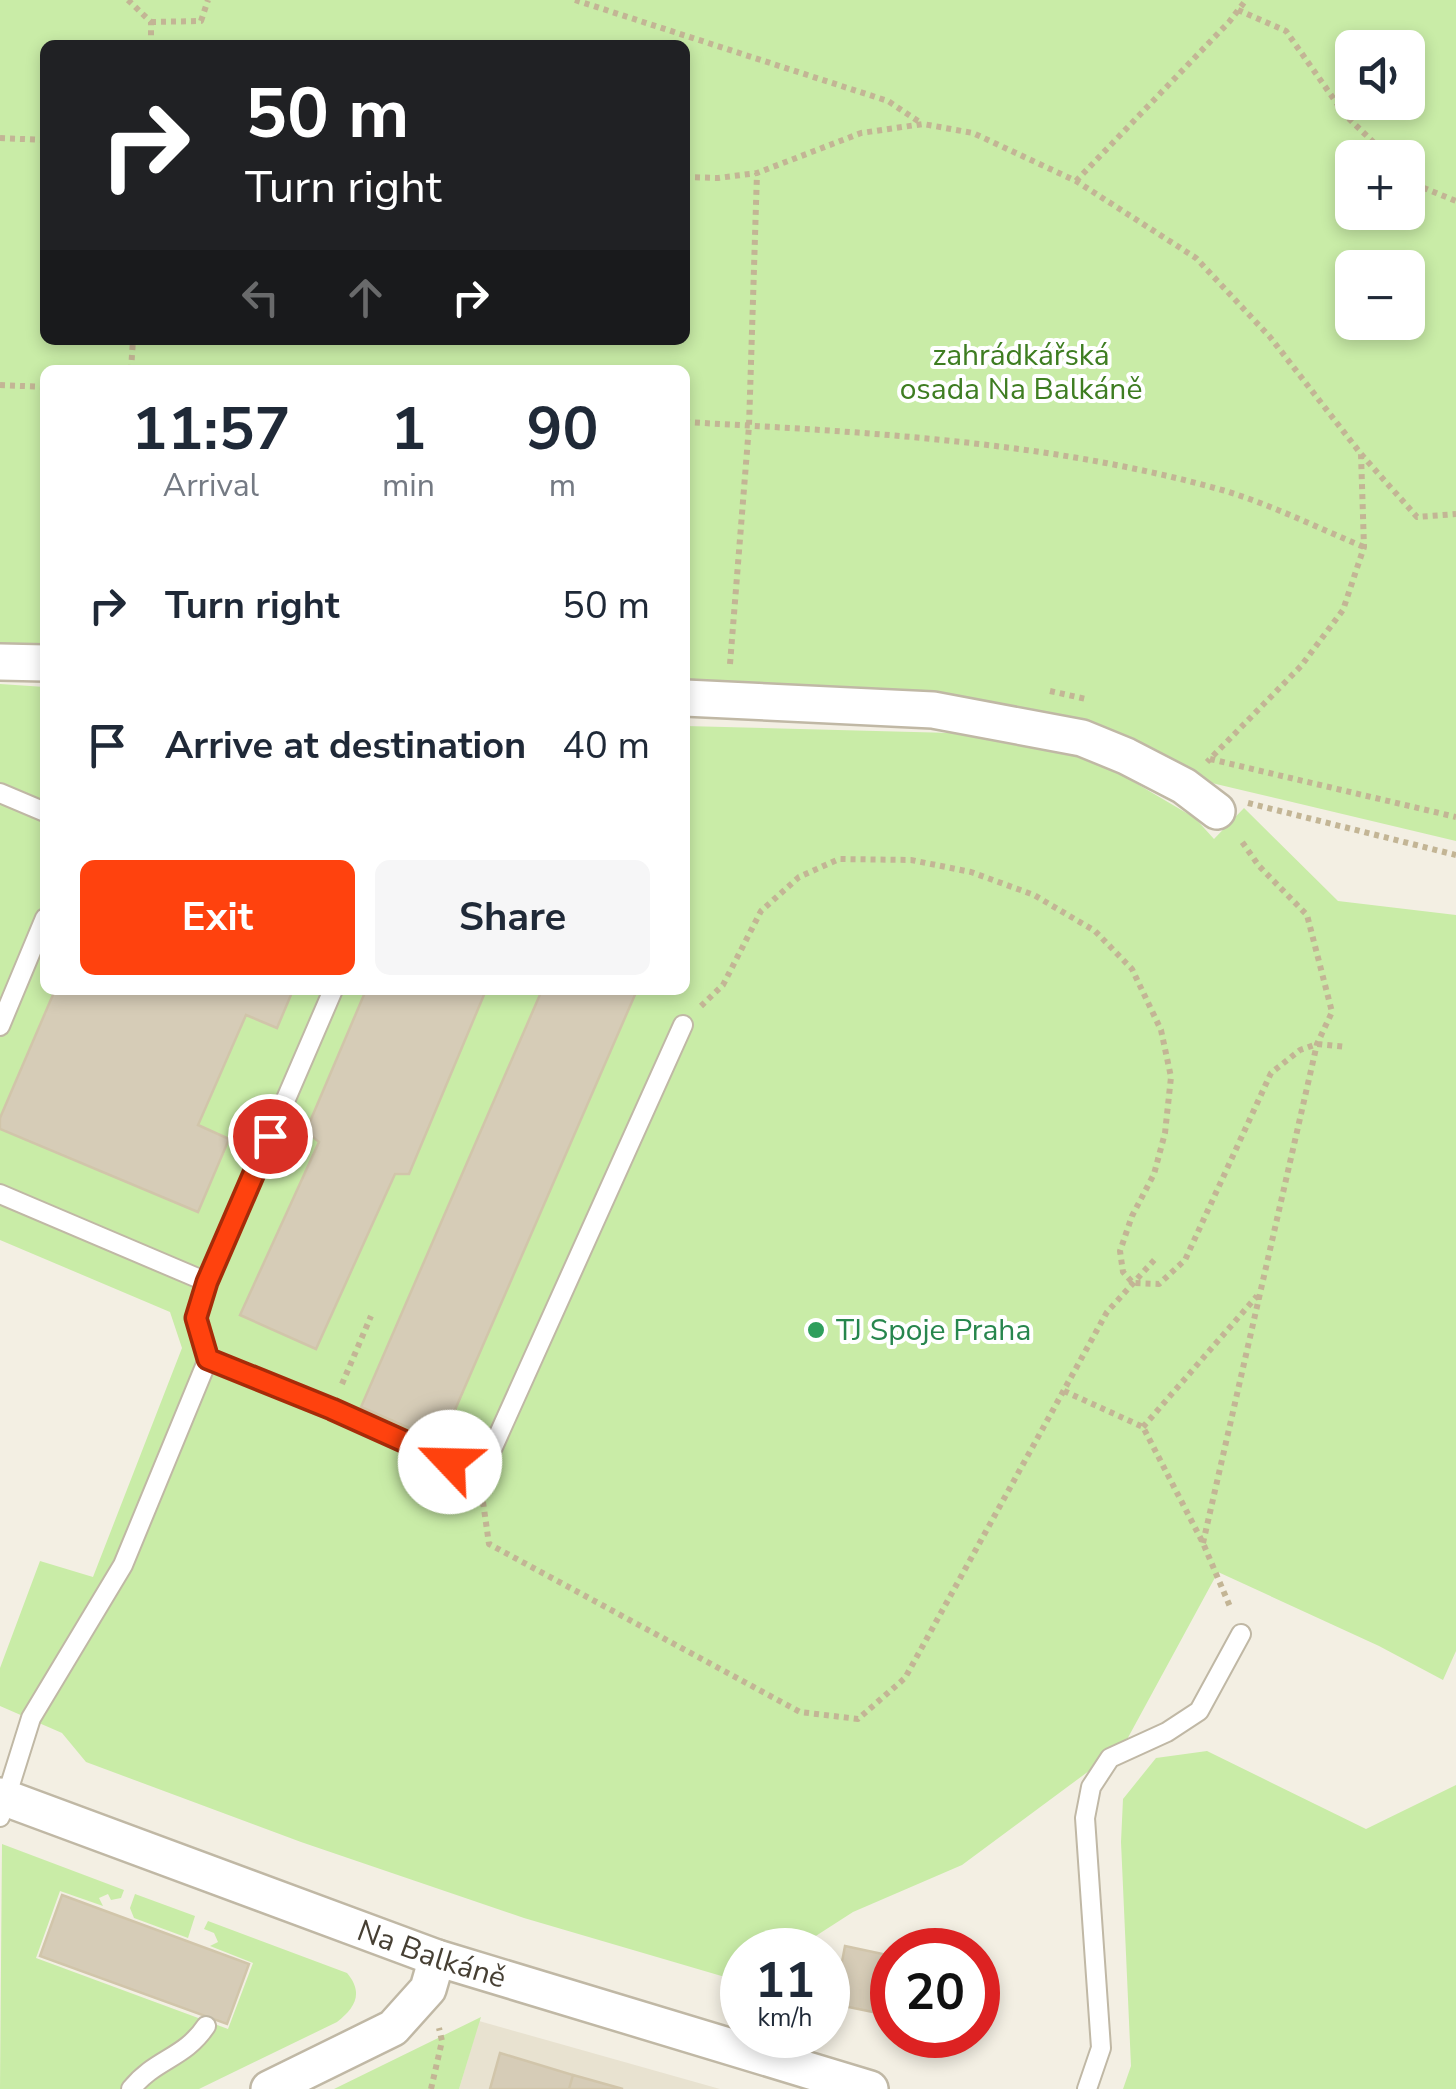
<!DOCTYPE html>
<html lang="en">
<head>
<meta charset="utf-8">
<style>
  body { margin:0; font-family:"Nunito Sans",sans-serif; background:#f6f6f7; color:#1f2937; height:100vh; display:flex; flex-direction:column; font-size:38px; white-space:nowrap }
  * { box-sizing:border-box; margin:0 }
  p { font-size:32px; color:#747a83 }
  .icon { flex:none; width:55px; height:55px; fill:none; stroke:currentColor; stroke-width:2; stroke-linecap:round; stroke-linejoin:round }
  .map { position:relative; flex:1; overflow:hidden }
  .drawer { position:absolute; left:40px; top:365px; width:650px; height:630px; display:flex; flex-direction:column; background:#fff; border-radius:15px; box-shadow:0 5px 15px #0003 }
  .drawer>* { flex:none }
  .top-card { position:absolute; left:40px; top:40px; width:650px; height:305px; border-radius:15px; box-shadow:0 5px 15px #0003; background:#202124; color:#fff; overflow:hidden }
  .controls { position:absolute; left:1335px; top:30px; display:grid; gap:20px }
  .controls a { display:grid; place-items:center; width:90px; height:90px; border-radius:15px; background:#fff; box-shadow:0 5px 15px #0003; font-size:50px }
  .speed { position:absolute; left:720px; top:1928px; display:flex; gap:20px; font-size:50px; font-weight:700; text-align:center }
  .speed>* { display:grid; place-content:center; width:130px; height:130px; border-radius:50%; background:#fff; box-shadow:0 5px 15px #0003; line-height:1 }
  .speed small { font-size:25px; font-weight:400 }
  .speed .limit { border:15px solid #d22; background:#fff; color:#111 }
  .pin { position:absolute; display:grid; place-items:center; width:85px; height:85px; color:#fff; margin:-42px; border:5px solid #fff; border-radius:50%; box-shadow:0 2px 10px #0007 }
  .me { position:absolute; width:110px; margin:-55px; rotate:294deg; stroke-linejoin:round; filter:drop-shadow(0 0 8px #0008) }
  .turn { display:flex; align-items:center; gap:35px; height:210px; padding:0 40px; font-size:45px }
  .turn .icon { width:130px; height:130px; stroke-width:2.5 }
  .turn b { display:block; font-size:70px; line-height:85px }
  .lanes { display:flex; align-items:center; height:95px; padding:0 40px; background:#0003; justify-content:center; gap:50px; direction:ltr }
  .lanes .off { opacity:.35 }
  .eta { display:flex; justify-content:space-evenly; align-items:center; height:170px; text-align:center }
  .eta b { font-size:60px; font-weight:700; line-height:70px }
  .cta { display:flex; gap:20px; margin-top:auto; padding:20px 40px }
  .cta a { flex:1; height:115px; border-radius:15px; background:#ff420e; color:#fff; font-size:40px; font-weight:700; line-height:115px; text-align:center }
  .cta a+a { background:#f6f6f7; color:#1f2937 }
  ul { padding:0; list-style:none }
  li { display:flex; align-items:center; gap:30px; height:140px; padding:0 40px }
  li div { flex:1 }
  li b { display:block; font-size:38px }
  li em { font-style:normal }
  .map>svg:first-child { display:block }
  .residential { fill:#e8e2d0 }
  .green { fill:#c9eca7; fill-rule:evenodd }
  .building { fill:#d6ccb7; stroke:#d1c5aa; stroke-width:2.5 }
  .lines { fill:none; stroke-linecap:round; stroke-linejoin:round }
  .lane-casing { stroke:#c0b8a5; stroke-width:22 }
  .street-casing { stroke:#c0b8a5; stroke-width:40 }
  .path { stroke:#c3b595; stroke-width:6; stroke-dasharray:5 5; stroke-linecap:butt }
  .lane { stroke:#fff; stroke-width:18 }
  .street { stroke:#fff; stroke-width:35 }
  .route-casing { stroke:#a62b09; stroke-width:25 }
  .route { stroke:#ff420e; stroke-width:18 }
  .leisure-dot { fill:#2e9e5b; stroke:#fff; stroke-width:4 }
  .labels { text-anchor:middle; stroke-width:8; stroke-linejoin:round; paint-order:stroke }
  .park-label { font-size:30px; fill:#3e7d21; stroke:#fff }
  .leisure-label { font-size:30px; fill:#27864d; stroke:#fff; text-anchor:start }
  .street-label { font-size:30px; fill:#463f33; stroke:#fff }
</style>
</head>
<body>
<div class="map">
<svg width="1456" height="2089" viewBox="0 0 1456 2089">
  <rect width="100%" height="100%" fill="#f3efe3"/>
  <path class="residential" d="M479,2021L720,2089H459Z"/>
  <path class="green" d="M0,0H1456V841L1199,780L1085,723L685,684V370H45V652L0,649ZM45,45H685V340H45ZM1352,48H1408V102H1352ZM1352,158H1408V212H1352ZM1352,268H1408V322H1352Z
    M0,684L45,687V990H685V726L1024,735L1088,755L1195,818L1214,839L1244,808L1338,901L1456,915V1651L1443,1680L1379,1646L1218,1572L1124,1745L962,1865L853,1912L794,1950H742V1982L524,1918L301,1842L86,1762L62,1733L0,1706V1668L40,1561L93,1577L182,1348L170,1312L0,1240Z
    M1207,1751L1366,1829L1456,1785V2089H1123L1131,2066L1121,1842L1123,1799L1156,1758Z
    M2,1844L124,1890L121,1898L111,1900L108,1894L99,1898L103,1906L60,1891L36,1958L228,2029L253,1963L210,1946L218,1942L214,1933L204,1929L208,1921L347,1973C364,1993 355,2008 337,2022L199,2089H0Z
    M135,1894L195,1916L188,1938L134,1918L130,1908Z
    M481,2017L459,2089H334Z"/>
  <path class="building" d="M55,990H293L277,1028L246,1015L198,1125L229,1139L198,1212L0,1129V1118Z
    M366,990H486L409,1174H395L316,1349L240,1315L319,1142L306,1131Z
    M542,990H637L441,1442L361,1407Z
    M62,1895L249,1964L227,2024L40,1956Z
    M845,1946L892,1956V2016L834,2004Z
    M978,1973L986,1974L978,2016Z
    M500,2053L573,2075L569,2089H490Z
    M573,2075L623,2089H569Z"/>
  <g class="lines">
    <g class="lane-casing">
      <path id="lane" d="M0,793L45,812
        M333,990L207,1282L196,1318L208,1359L331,1409L480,1476L683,1025
        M0,1026L45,918
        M0,1194L207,1282
        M0,1817L31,1718L123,1565L208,1359
        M131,2089C156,2058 184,2059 206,2026
        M1087,2089L1101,2048L1085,1818L1091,1787L1110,1758L1167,1732L1199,1711L1241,1634"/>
    </g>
    <g class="street-casing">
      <g id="street">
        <path d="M0,662L45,663"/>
        <path d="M685,698L933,710L1082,738L1126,756L1184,786L1217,811"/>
        <path id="s1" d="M0,1796L437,1958L870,2089"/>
        <path d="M269,2089L393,2028L428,1989L437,1958"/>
      </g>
    </g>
    <path class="path" d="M128,0L151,22V45
      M575,0L888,101L921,123
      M1238,10L1286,31L1345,115L1390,158
      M151,22L201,21L208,0
      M0,138L45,140
      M1408,175L1419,186L1456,201
      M685,177L718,178L757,173L861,133L923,124L973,133L1076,181L1196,258L1270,337L1361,454L1364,547L1343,610L1301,666L1207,762
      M1076,181L1229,22L1246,0
      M131,370L133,340
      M0,385L45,387
      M685,422C865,432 1048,441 1222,490C1270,504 1318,528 1364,547
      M1361,454L1417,517L1456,514
      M730,664L749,426L757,173
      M1050,691L1086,699
      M1210,759L1456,817
      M1248,803L1456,855
      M701,1006L723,985L761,911L799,877L839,859L911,860L971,872L1034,895L1095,931L1132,969L1161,1030L1171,1077L1165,1133L1154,1174L1132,1216L1120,1251L1123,1272L1133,1283L1159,1284L1185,1260L1271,1073L1300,1050L1317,1044L1347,1047
      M342,1384L371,1316
      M1064,1391L1143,1427L1203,1543L1231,1609
      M1143,1427L1257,1296
      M483,1502L489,1544L800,1712L858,1719L905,1678L1107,1312L1156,1258
      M1203,1543L1317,1044L1332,1012L1307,915L1259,866L1240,839
      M431,2089L442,2041L439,2028"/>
    <use href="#lane" class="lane"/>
    <use href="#street" class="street"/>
  </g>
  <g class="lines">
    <g class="route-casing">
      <path id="route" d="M270,1136L207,1282L196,1318L208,1359L332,1409L450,1462"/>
    </g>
    <use href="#route" class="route"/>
  </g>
  <circle class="leisure-dot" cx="816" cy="1330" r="10"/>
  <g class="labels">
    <g class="park-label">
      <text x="1021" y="365">zahrádkářská<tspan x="1021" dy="34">osada Na Balkáně</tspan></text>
    </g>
    <g class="leisure-label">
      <text x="836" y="1340">TJ Spoje Praha</text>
    </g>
    <g class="street-label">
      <text dy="10" stroke="none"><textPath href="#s1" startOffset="460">Na Balkáně</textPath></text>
    </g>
  </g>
</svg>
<div class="controls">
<a><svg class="icon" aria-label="sound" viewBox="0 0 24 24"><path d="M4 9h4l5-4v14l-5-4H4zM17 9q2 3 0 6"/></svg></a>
<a>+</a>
<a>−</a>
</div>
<div class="speed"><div>11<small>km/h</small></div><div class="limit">20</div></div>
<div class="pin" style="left:270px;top:1136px;background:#d93025"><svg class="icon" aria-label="arrive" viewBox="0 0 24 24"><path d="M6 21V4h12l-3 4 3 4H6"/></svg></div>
<svg class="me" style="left:450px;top:1462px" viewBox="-20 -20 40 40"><circle r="19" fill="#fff"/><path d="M0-13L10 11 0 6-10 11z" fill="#ff420e"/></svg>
<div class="top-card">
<div class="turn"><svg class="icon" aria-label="right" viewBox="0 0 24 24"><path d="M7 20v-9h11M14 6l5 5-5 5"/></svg><div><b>50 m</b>Turn right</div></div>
<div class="lanes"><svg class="icon off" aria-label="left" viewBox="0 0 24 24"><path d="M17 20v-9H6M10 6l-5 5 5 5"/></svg><svg class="icon off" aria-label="ahead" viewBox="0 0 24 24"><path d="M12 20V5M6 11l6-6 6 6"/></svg><svg class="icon" aria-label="right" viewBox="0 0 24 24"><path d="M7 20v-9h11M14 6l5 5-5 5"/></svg></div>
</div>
<section class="drawer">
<div class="eta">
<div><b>11:57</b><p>Arrival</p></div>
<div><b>1</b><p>min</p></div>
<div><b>90</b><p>m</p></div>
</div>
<ul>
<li><svg class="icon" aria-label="right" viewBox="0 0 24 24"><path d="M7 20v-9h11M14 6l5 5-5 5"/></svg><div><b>Turn right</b></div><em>50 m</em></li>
<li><svg class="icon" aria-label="arrive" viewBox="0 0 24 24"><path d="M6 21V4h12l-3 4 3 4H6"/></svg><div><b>Arrive at destination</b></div><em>40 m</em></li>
</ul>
<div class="cta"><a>Exit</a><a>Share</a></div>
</section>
</div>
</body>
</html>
